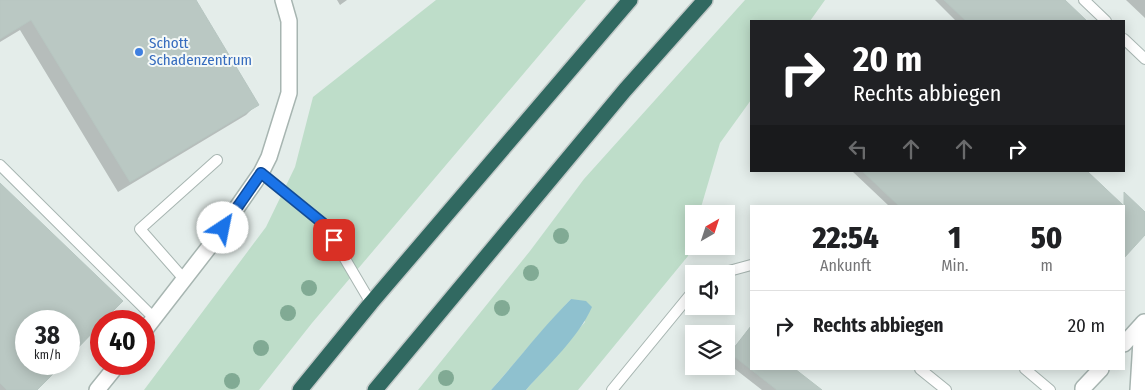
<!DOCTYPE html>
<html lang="de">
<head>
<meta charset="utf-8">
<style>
  body { margin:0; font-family:"Fira Sans Condensed",sans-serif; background:#f6f6f6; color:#202124; height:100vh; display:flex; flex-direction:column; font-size:19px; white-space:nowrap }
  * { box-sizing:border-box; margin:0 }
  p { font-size:16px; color:#757577 }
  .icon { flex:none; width:28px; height:28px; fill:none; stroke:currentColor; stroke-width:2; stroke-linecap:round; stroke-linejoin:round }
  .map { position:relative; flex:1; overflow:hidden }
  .details { position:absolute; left:750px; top:205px; width:375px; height:165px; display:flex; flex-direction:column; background:#fff; border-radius:0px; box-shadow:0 2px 12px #0003 }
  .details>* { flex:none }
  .banner { position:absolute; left:750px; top:20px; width:375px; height:152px; border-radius:0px; box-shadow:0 2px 12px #0003; background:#202124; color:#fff; overflow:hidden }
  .needle { width:32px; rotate:39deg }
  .buttons { position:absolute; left:685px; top:205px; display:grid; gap:10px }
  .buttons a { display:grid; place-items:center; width:50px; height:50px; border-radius:0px; background:#fff; box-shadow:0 2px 12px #0003; font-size:25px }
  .speed { position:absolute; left:15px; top:310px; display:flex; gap:10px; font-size:25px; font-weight:700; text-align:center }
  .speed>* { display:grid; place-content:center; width:65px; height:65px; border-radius:50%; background:#fff; box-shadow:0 2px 12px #0003; line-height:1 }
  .speed small { font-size:12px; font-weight:400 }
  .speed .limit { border:8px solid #d22; background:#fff; color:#111 }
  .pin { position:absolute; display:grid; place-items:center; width:42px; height:42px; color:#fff; margin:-21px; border-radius:10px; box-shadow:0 2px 8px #0006 }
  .me { position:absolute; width:55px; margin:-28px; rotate:34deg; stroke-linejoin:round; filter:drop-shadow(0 0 4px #0008) }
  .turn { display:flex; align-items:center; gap:18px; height:105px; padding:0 20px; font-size:22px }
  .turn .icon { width:65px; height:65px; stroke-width:2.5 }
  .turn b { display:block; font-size:35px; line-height:42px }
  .lanes { display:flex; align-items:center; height:48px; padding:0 20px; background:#0003; justify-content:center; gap:25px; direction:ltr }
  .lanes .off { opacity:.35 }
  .eta { display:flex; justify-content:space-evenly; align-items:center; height:85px; text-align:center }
  .eta b { font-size:30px; font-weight:800; line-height:35px }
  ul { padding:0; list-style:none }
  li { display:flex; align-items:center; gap:15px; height:70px; padding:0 20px; border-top:1px solid #e0e0e0 }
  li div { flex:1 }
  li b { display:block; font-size:19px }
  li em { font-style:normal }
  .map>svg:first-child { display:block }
  .green { fill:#beddc9 }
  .water { fill:#8fc1cf }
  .shadow { fill:#0003 }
  .building { fill:#bac8c3; stroke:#b7c6c1 }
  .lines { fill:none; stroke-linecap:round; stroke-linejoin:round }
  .service-casing { stroke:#a7b5b1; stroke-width:12 }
  .minor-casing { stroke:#a7b5b1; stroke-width:18 }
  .tertiary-casing { stroke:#a7b5b1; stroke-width:18 }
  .motorway-casing { stroke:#c2c9c8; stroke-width:18 }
  .service { stroke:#fff; stroke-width:10 }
  .minor { stroke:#fff; stroke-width:15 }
  .tertiary { stroke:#fff; stroke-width:15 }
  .motorway { stroke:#316961; stroke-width:15 }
  .tree { fill:#81aa94 }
  .route-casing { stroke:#114b97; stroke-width:12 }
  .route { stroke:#1a73e8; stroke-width:9 }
  .shop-dot { fill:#3f7fe0; stroke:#f5f9f7; stroke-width:2 }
  .labels { text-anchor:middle; stroke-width:4; stroke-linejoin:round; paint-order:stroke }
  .shop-label { font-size:15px; fill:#366cbe; stroke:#f5f9f7; text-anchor:start }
</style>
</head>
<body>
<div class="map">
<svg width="1145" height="390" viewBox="0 0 1145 390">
  <rect width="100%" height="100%" fill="#e4edea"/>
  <path class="green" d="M436,0H586L312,323L259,390H144L266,227L295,167L313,97Z
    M745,0H825L810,21H751V100L720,143L699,214H694V234L688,256L578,390H526L585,322L571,299C543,328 518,360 491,390H418L530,251L584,179Z"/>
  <path class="water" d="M571,299L586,301L592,307C578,338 549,364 526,390H491C518,360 542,328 571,299Z"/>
  <path class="shadow" d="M0,0H194L257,104L246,115L118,192L20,30L0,42Z
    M337,0H347L340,5Z
    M935,0H1064L1085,21H956Z
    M1126,0H1145V18Z
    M852,171H1085L1123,206H889Z
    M0,185L121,301L69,356V321H26V364H61L36,390H0Z
    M747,332L751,336V369H793L820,390H762L726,362V357Z"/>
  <path class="building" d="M0,0H196L259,105L130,182L31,20L0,39Z
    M944,0H1065L1087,21H966Z
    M862,171H1087L1124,206V192L1145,212V235L1124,258V206H899Z
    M0,183L123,301L103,321H101V324L69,357V321H26V364H63L37,390H7L0,383Z
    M751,326V369H795L822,390H777L730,353Z"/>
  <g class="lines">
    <g class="service-casing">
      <path id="service" d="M1084,0L1106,21
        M1124,39L1145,59
        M0,165L154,318
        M261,173L325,225L371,303
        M718,274L751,265
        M184,279L140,229L217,160
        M920,369L946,390
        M1025,369L1050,390
        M612,390L694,290"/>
    </g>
    <g class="minor-casing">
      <path id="minor" d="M1124,344L1144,322
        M1083,390V388L1101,369
        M1138,390L1142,324"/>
    </g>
    <g class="tertiary-casing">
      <path id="tertiary" d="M144,331L213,242L261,173L269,157L289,93V21L283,0
        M97,390L118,364"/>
    </g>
    <g class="motorway-casing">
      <path id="motorway" d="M300,390L371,303L630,0
        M375,390L625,90L705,0"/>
    </g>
    <use href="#service" class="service"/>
    <use href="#minor" class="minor"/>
    <use href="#tertiary" class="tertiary"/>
    <use href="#motorway" class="motorway"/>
  </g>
  <g class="tree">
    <circle cx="561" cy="236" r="8"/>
    <circle cx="531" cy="273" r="8"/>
    <circle cx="309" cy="288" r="8"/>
    <circle cx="502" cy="308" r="8"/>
    <circle cx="288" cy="313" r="8"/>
    <circle cx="261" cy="348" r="8"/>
    <circle cx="446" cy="378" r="8"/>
    <circle cx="232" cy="381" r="8"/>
  </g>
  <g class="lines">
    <g class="route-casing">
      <path id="route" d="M223,228L261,173L325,225L334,240"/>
    </g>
    <use href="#route" class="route"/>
  </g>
  <circle class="shop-dot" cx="139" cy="52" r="5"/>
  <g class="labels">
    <g class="shop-label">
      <text x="149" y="48">Schott<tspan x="149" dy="17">Schadenzentrum</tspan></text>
    </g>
  </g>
</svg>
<div class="buttons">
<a><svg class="needle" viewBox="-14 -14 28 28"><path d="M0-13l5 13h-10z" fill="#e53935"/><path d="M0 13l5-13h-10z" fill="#757577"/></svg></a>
<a><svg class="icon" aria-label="sound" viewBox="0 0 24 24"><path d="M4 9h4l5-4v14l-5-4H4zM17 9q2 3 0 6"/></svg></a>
<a><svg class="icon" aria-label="layers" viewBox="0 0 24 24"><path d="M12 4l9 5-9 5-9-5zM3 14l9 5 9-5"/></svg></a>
</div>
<div class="speed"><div>38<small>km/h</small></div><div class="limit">40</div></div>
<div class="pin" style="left:334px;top:240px;background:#d93025"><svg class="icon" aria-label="arrive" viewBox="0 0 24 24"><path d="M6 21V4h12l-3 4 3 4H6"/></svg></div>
<svg class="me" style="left:223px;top:228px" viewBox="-20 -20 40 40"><circle r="19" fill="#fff"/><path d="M0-13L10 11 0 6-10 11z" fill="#1a73e8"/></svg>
<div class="banner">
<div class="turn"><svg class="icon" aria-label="right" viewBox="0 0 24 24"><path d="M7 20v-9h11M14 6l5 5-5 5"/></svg><div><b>20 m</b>Rechts abbiegen</div></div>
<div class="lanes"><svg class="icon off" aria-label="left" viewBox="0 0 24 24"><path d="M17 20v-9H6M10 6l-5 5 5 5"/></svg><svg class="icon off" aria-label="ahead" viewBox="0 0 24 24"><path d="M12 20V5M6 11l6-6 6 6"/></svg><svg class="icon off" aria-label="ahead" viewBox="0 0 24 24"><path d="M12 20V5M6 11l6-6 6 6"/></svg><svg class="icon" aria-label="right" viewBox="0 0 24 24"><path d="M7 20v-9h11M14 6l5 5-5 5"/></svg></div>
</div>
<section class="details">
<div class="eta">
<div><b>22:54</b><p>Ankunft</p></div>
<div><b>1</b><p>Min.</p></div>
<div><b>50</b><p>m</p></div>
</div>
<ul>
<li><svg class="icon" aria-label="right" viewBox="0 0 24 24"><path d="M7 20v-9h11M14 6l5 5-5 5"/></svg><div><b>Rechts abbiegen</b></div><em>20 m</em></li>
</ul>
</section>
</div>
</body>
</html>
